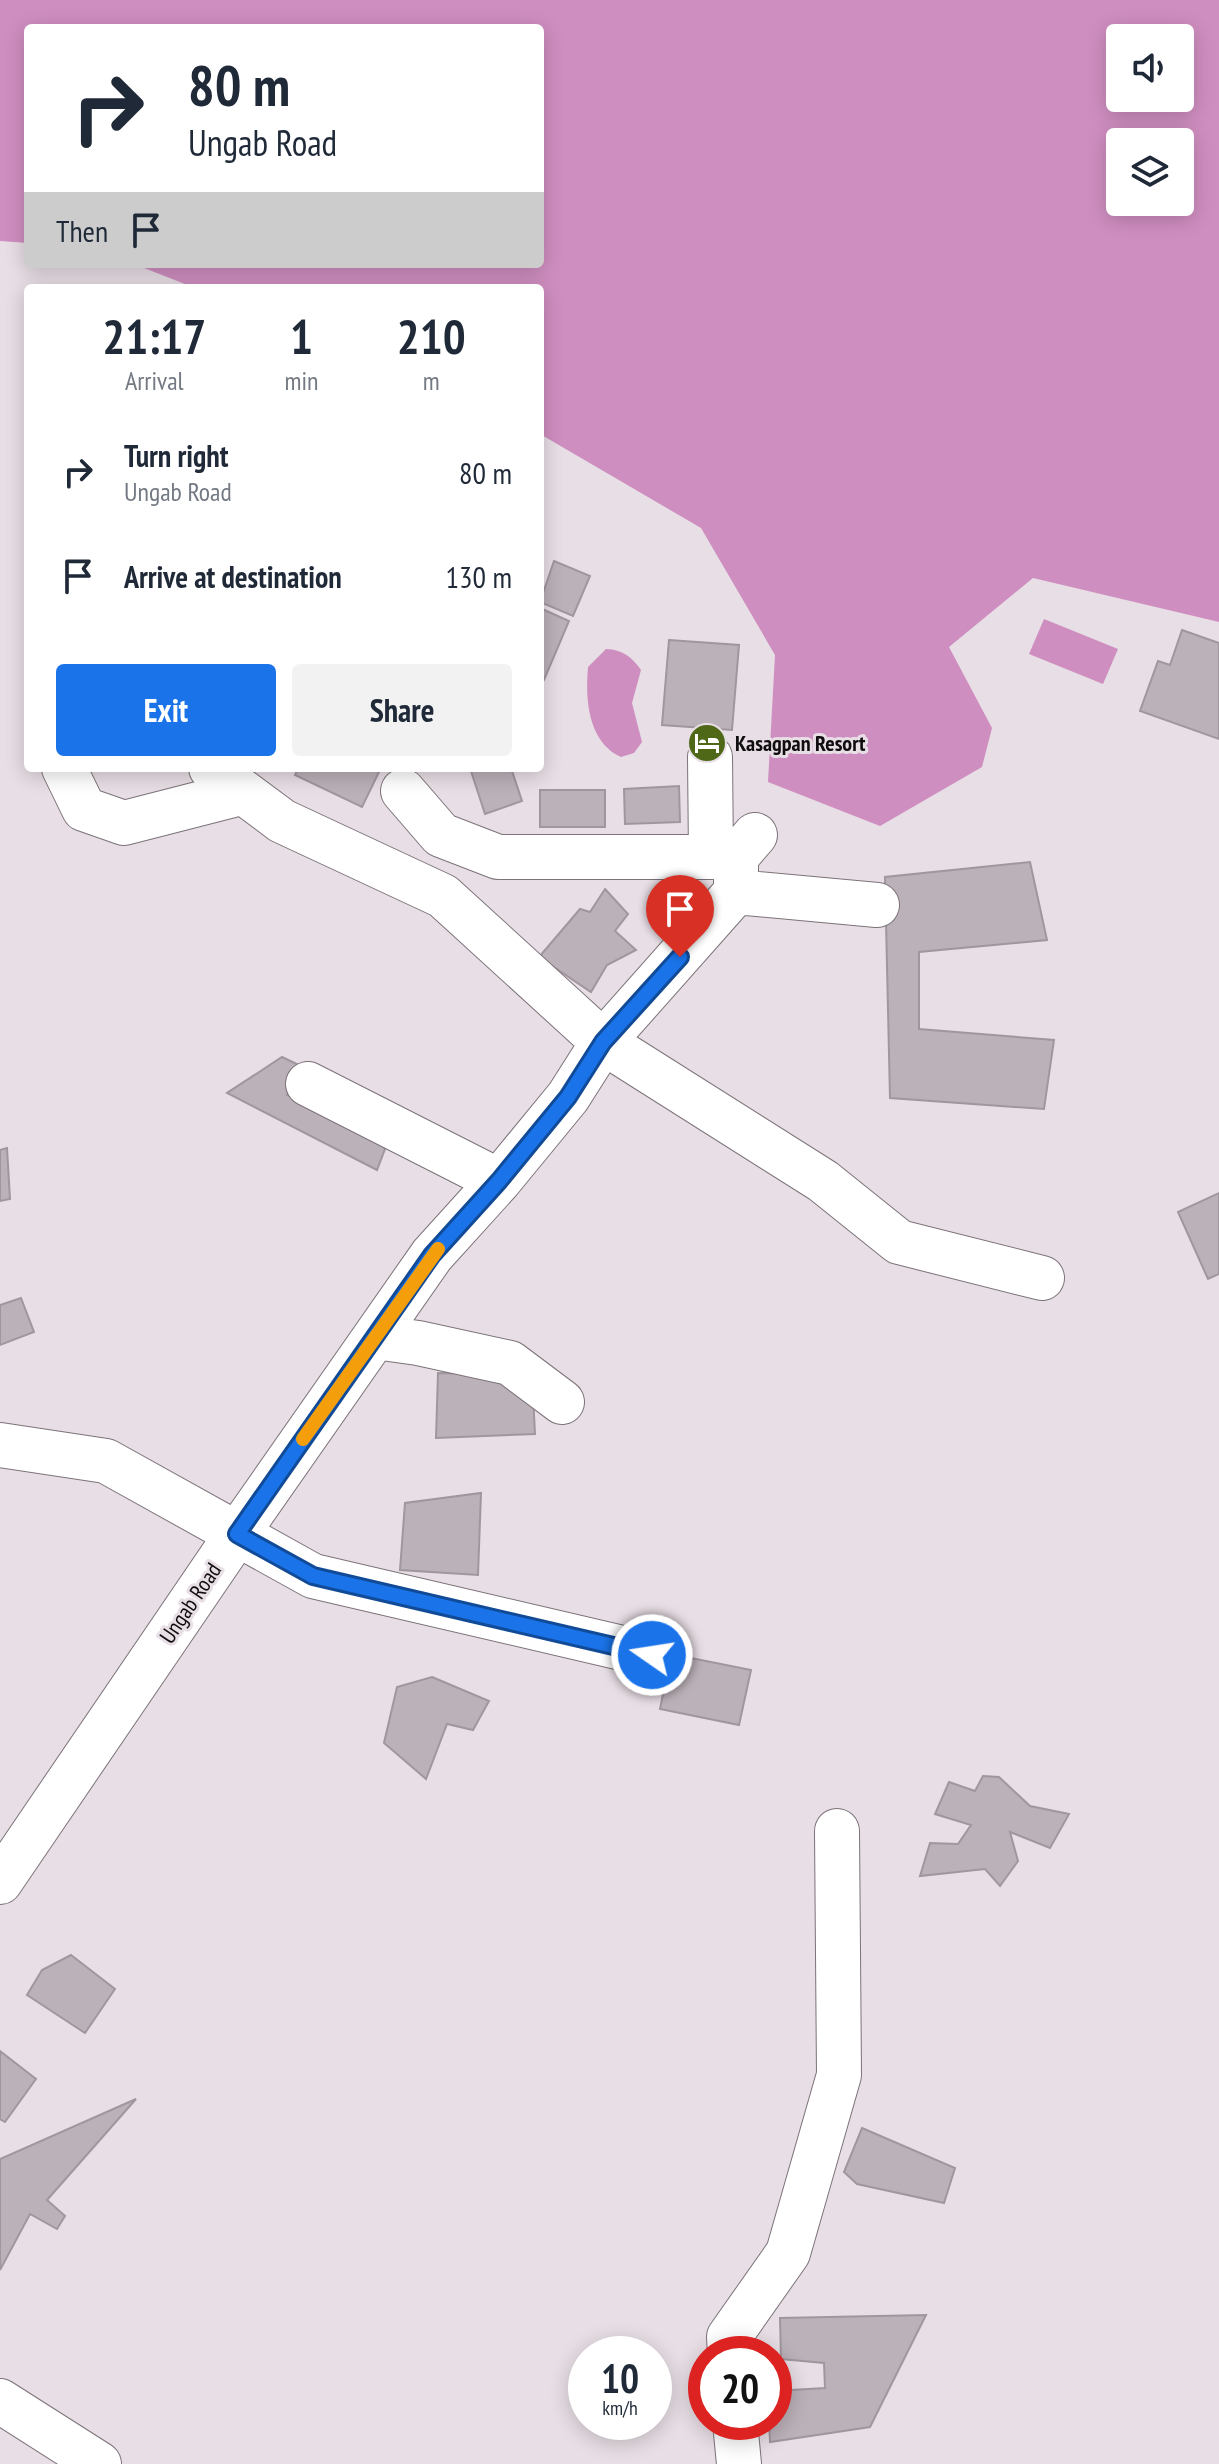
<!DOCTYPE html>
<html lang="en">
<head>
<meta charset="utf-8">
<style>
  body { margin:0; font-family:"PT Sans Narrow",sans-serif; background:#f2f2f3; color:#1f2937; height:100vh; display:flex; flex-direction:column; font-size:30px; white-space:nowrap }
  * { box-sizing:border-box; margin:0 }
  p { font-size:26px; color:#747a83 }
  .icon { flex:none; width:44px; height:44px; fill:none; stroke:currentColor; stroke-width:2; stroke-linecap:round; stroke-linejoin:round }
  .map { position:relative; flex:1; overflow:hidden }
  .drawer { position:absolute; left:24px; top:284px; width:520px; height:488px; display:flex; flex-direction:column; background:#fff; border-radius:8px; box-shadow:0 4px 20px #0003 }
  .drawer>* { flex:none }
  .top-card { position:absolute; left:24px; top:24px; width:520px; height:244px; border-radius:8px; box-shadow:0 4px 20px #0003; background:#fff; color:#1f2937; overflow:hidden }
  .fabs { position:absolute; left:1106px; top:24px; display:grid; gap:16px }
  .fabs a { display:grid; place-items:center; width:88px; height:88px; border-radius:8px; background:#fff; box-shadow:0 4px 20px #0003; font-size:40px }
  .speed { position:absolute; left:568px; top:2336px; display:flex; gap:16px; font-size:40px; font-weight:700; text-align:center }
  .speed>* { display:grid; place-content:center; width:104px; height:104px; border-radius:50%; background:#fff; box-shadow:0 4px 20px #0003; line-height:1 }
  .speed small { font-size:20px; font-weight:400 }
  .speed .limit { border:12px solid #d22; background:#fff; color:#111 }
  .pin { position:absolute; display:grid; place-items:center; width:68px; height:68px; color:#fff; margin:-82px -34px; border-radius:50% 50% 50% 0; rotate:-45deg; box-shadow:0 0 8px #0007 }
  .pin .icon { rotate:45deg }
  .me { position:absolute; width:88px; margin:-44px; rotate:283deg; stroke-linejoin:round; filter:drop-shadow(0 0 6px #0008) }
  .turn { display:flex; align-items:center; gap:28px; height:168px; padding:0 32px; font-size:36px }
  .turn .icon { width:104px; height:104px; stroke-width:2.5 }
  .turn b { display:block; font-size:56px; line-height:68px }
  .then { display:flex; align-items:center; height:76px; padding:0 32px; background:#0003; gap:16px; font-size:30px }
  .eta { display:flex; justify-content:space-evenly; align-items:center; height:136px; text-align:center }
  .eta b { font-size:48px; font-weight:700; line-height:56px }
  .button { display:flex; gap:16px; margin-top:auto; padding:16px 32px }
  .button a { flex:1; height:92px; border-radius:8px; background:#1a73e8; color:#fff; font-size:32px; font-weight:700; line-height:92px; text-align:center }
  .button a+a { background:#f2f2f3; color:#1f2937 }
  ul { padding:0; list-style:none }
  li { display:flex; align-items:center; gap:24px; height:104px; padding:0 32px }
  li div { flex:1 }
  li b { display:block; font-size:30px }
  li em { font-style:normal }
  .map>svg:first-child { display:block }
  .water { fill:#cf8ec0; fill-rule:evenodd }
  .building { fill:#bbb1b8; stroke:#a0979e; stroke-width:2 }
  .lines { fill:none; stroke-linecap:round; stroke-linejoin:round }
  .minor-casing { stroke:#7c7379; stroke-width:46 }
  .major-casing { stroke:#7c7379; stroke-width:46 }
  .minor { stroke:#fff; stroke-width:44 }
  .major { stroke:#fff; stroke-width:44 }
  .route-casing { stroke:#114b97; stroke-width:20 }
  .route { stroke:#1a73e8; stroke-width:14 }
  .slow { stroke:#f59e0b; stroke-width:14 }
  .labels { text-anchor:middle; stroke-width:6; stroke-linejoin:round; paint-order:stroke }
  .poi-label { font-size:22px; font-weight:bold; fill:#100d0f; stroke:#e8dee5; text-anchor:start }
  .street-label { font-size:22px; fill:#100d0f; stroke:#e8dee5 }
</style>
</head>
<body>
<div class="map">
<svg width="1219" height="2464" viewBox="0 0 1219 2464">
  <rect width="100%" height="100%" fill="#e8dee5"/>
  <path class="water" d="M0,0H1219V622L1033,578L949,647L992,728L982,767L880,826L768,782L775,655L701,528L540,434V288H195L134,264H540V28H28V243L0,241ZM1120,38H1180V98H1120ZM1120,142H1180V202H1120Z
    M1044,619L1118,649L1103,684L1029,654Z
    M606,649C623,650 631,656 641,670L632,703L642,742L634,753L621,757C588,742 585,699 588,667Z"/>
  <path class="building" d="M554,561L590,576L573,616L540,602Z
    M540,608L569,621L544,680L540,678Z
    M1182,630L1219,643V739L1140,711L1158,661L1170,665Z
    M669,640L739,645L732,730L662,725Z
    M298,768H370L379,772L362,807L295,775Z
    M470,768H511L522,801L485,814Z
    M679,786L680,822L625,824L624,789Z
    M540,790H605V827H540Z
    M1030,862L1047,940L919,952V1029L1054,1040L1044,1109L890,1098L885,877Z
    M605,889L628,914L615,931L636,950L607,965L591,992L539,957L580,909L590,912Z
    M282,1057L303,1067L287,1095L388,1141L377,1170L227,1093Z
    M7,1148L10,1199L0,1201V1150Z
    M1219,1193V1274L1208,1279L1178,1212Z
    M21,1298L34,1332L0,1345V1305Z
    M438,1373L514,1374L533,1395L535,1434L436,1438Z
    M481,1493L478,1575L400,1570L405,1503Z
    M671,1654L751,1670L739,1725L660,1709Z
    M432,1677L489,1701L473,1730L447,1724L426,1779L384,1743L397,1687Z
    M983,1776L999,1777L1030,1806L1069,1814L1050,1848L1010,1832L1018,1861L1000,1886L985,1869L920,1876L930,1843L958,1844L971,1825L935,1814L949,1782L975,1791Z
    M71,1955L115,1989L85,2033L27,1995L42,1970Z
    M0,2051L36,2079L5,2122L0,2119Z
    M136,2099L47,2200L65,2216L57,2229L30,2214L0,2270V2159Z
    M862,2128L955,2168L944,2203L857,2184L844,2172Z
    M926,2315L870,2427L770,2442L769,2422H774V2391L825,2388L824,2363L781,2359L780,2318Z"/>
  <g class="lines">
    <g class="minor-casing">
      <path id="minor" d="M710,757L711,857
        M64,768L84,809L124,823L241,793
        M211,768L282,821L443,896L603,1042L823,1181L899,1242L1042,1278
        M403,791L441,835L498,857H736
        M736,892L877,905
        M308,1084L499,1181
        M375,1337L418,1343L510,1363L562,1402
        M0,1445L106,1461L313,1576L652,1655
        M0,1882L237,1534L432,1255L499,1181L568,1097L603,1042L736,892V857L755,835
        M730,2354L729,2337L788,2253L839,2075L837,1831
        M735,2422L739,2464"/>
    </g>
    <g class="major-casing">
      <path id="major" d="M0,2401L99,2464"/>
    </g>
    <use href="#minor" class="minor"/>
    <use href="#major" class="major"/>
  </g>
  <g class="lines">
    <g class="route-casing">
      <path id="route" d="M652,1655L313,1576L237,1534L432,1255L499,1181L568,1097L603,1042L680,957"/>
    </g>
    <use href="#route" class="route"/>
    <path class="slow" d="M303,1439L438,1249"/>
  </g>
  <defs>
    <g id="hotel-disc" transform="scale(2)"><circle r="9.5" fill="#4f6818" stroke="#e8dee5"/><path d="M-6-4.5h1.5V1H6V5H4.5V3h-9V5H-6ZM-4 0a1.8 1.8 0 1 1 3.6 0ZM.5 0V-2.5h3Q6-2.5 6 0Z" fill="#fff"/></g>
  </defs>
  <g fill-rule="evenodd">
    <use href="#hotel-disc" x="707" y="743"/>
  </g>
  <g class="labels">
    <g class="poi-label">
      <text x="735" y="751">Kasagpan Resort</text>
    </g>
    <g class="street-label">
      <text transform="translate(190 1603) rotate(-56)" y="8">Ungab Road</text>
    </g>
  </g>
</svg>
<div class="fabs">
<a><svg class="icon" aria-label="sound" viewBox="0 0 24 24"><path d="M4 9h4l5-4v14l-5-4H4zM17 9q2 3 0 6"/></svg></a>
<a><svg class="icon" aria-label="layers" viewBox="0 0 24 24"><path d="M12 4l9 5-9 5-9-5zM3 14l9 5 9-5"/></svg></a>
</div>
<div class="speed"><div>10<small>km/h</small></div><div class="limit">20</div></div>
<div class="pin" style="left:680px;top:957px;background:#d93025"><svg class="icon" aria-label="arrive" viewBox="0 0 24 24"><path d="M6 21V4h12l-3 4 3 4H6"/></svg></div>
<svg class="me" style="left:652px;top:1655px" viewBox="-20 -20 40 40"><circle r="17" fill="#1a73e8" stroke="#fff" stroke-width="3"/><path d="M0-11L8 9 0 5-8 9z" fill="#fff"/></svg>
<div class="top-card">
<div class="turn"><svg class="icon" aria-label="right" viewBox="0 0 24 24"><path d="M7 20v-9h11M14 6l5 5-5 5"/></svg><div><b>80 m</b>Ungab Road</div></div>
<div class="then">Then<svg class="icon" aria-label="arrive" viewBox="0 0 24 24"><path d="M6 21V4h12l-3 4 3 4H6"/></svg></div>
</div>
<section class="drawer">
<div class="eta">
<div><b>21:17</b><p>Arrival</p></div>
<div><b>1</b><p>min</p></div>
<div><b>210</b><p>m</p></div>
</div>
<ul>
<li><svg class="icon" aria-label="right" viewBox="0 0 24 24"><path d="M7 20v-9h11M14 6l5 5-5 5"/></svg><div><b>Turn right</b><p>Ungab Road</p></div><em>80 m</em></li>
<li><svg class="icon" aria-label="arrive" viewBox="0 0 24 24"><path d="M6 21V4h12l-3 4 3 4H6"/></svg><div><b>Arrive at destination</b></div><em>130 m</em></li>
</ul>
<div class="button"><a>Exit</a><a>Share</a></div>
</section>
</div>
</body>
</html>
